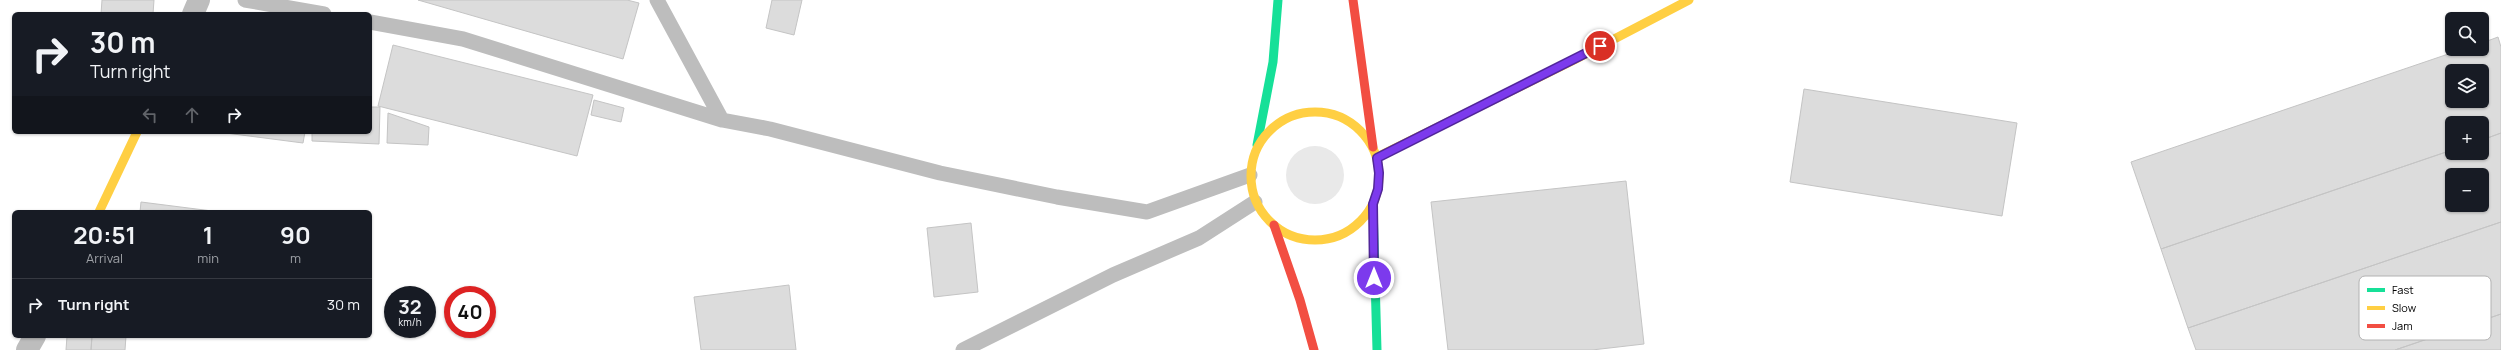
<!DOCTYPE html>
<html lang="en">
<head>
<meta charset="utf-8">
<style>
  body { margin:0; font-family:Manrope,sans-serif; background:#20242c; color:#f1f3f6; height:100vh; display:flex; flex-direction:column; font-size:15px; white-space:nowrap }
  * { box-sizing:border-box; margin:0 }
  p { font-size:13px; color:#9ea1a6 }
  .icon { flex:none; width:22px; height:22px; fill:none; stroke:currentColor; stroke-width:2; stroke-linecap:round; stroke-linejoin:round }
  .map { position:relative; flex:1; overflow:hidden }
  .drawer { position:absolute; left:12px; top:210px; width:360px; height:128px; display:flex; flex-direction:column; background:#171b24; border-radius:6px; box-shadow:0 1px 3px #0004 }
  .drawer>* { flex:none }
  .top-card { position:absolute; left:12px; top:12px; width:360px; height:122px; border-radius:6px; box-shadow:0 1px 3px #0004; background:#171b24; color:#f1f3f6; overflow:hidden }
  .fabs { position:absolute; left:2445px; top:12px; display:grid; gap:8px }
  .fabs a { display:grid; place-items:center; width:44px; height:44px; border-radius:6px; background:#171b24; box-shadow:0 1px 3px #0004; font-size:20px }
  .speed { position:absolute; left:384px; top:286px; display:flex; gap:8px; font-size:20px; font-weight:700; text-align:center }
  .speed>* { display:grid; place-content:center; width:52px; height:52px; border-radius:50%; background:#171b24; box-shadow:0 1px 3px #0004; line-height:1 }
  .speed small { font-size:10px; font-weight:400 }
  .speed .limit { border:6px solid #d22; background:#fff; color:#111 }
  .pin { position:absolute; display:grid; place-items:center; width:34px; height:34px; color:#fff; margin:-17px; border:2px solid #fff; border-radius:50%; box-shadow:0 1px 4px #0007 }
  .me { position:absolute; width:44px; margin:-22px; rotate:0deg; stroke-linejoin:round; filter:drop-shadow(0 0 3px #0008) }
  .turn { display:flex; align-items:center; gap:14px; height:84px; padding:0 12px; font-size:18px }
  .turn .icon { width:52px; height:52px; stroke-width:2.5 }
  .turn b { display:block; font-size:28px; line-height:34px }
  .lanes { display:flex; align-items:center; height:38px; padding:0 12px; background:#0003; justify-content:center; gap:20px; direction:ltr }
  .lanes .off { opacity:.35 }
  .eta { display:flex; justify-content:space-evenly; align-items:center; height:68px; text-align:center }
  .eta b { font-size:24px; font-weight:700; line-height:28px }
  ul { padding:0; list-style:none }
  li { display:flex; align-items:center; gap:12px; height:52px; padding:0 12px; border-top:1px solid #363941 }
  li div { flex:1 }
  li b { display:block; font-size:15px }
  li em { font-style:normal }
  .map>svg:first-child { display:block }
  .green { fill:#e9e9e9 }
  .building { fill:#dcdcdc; stroke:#c4c4c4; fill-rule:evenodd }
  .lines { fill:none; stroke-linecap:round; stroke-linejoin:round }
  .lane { stroke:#bdbdbd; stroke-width:15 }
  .street { stroke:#bdbdbd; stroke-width:22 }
  .fast { stroke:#16e098; stroke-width:9 }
  .slow { stroke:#ffcf43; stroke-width:9 }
  .jam { stroke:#f24e42; stroke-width:9 }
  .route-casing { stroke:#51269a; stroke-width:10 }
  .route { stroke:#7c3aed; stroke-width:7 }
  .key { fill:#fff; stroke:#b2b2b2; stroke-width:1 }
  .key-label { font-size:11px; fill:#000 }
</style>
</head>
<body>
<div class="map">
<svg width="2501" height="350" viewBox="0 0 2501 350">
  <rect width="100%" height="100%" fill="#fff"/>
  <path class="green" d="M1286 175a29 29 0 1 1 58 0a29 29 0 1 1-58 0Z"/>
  <path class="building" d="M102,0H154L153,14H101Z
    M418,0H627L639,3L623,59Z
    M772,0H802L794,35L766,28Z
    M2498,37L2501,47V133L2482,140V123H2452V150L2161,249L2131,162L2463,49H2482V43ZM2452,71H2482V101H2452Z
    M393,45L593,95L577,156L378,106Z
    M1804,89L2017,123L2002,216L1790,182Z
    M594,100L624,108L621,122L591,115Z
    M370,107H380L379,144L312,141V132H370Z
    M388,113L429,127L428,145L387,143Z
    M218,132H305L303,143Z
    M2501,133V222L2188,328L2161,249L2452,150V153H2482V140ZM2452,175H2482V205H2452Z
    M1626,181L1644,344L1592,350H1448L1431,202Z
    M141,202L220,212H140Z
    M2501,222V314L2395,350H2196L2188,328Z
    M971,223L978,292L934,297L927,228Z
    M789,285L796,350H701L694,297Z
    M2501,314V350H2395Z
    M67,336H92L91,350H66Z
    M92,336H126L125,350H91Z"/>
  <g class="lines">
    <path class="lane" d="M245,0L324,14
      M657,0L722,120L770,129L940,173L1057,197L1147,212L1250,175
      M370,22L463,39L722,120
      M963,350L1113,275L1199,238L1255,202"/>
    <path class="street" d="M193,14L199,0
      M27,350L35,336"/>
    <path class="fast" d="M1257,145L1273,62L1278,0
      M1373,204L1377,350"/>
    <path class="slow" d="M1251 176a64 64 0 1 1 128 0a64 64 0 1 1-128 0Z
      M1377,157L1574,60L1689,0
      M99,212L137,132"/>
    <path class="jam" d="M1353,0L1373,147
      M1274,225L1300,300L1314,350"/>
  </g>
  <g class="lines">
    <g class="route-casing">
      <path id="route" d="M1374,278L1373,204L1378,189L1379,173L1377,158L1600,46"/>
    </g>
    <use href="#route" class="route"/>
  </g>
  <rect x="2359" y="276" width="132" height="64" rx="6" class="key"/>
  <rect x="2367" y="288" width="18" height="4" fill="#16e098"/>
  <rect x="2367" y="306" width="18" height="4" fill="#ffcf43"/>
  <rect x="2367" y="324" width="18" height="4" fill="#f24e42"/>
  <g class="key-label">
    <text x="2392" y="294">Fast</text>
    <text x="2392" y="312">Slow</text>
    <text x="2392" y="330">Jam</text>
  </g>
</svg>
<div class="fabs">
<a><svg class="icon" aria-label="search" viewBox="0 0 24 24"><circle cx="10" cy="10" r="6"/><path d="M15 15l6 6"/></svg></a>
<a><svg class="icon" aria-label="layers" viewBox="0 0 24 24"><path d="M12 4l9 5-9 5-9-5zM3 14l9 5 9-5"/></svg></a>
<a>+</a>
<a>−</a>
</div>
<div class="speed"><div>32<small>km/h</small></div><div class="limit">40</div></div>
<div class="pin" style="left:1600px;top:46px;background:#d93025"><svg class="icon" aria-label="arrive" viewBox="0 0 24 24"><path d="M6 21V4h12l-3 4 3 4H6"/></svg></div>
<svg class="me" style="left:1374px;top:278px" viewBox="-20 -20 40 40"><circle r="17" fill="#7c3aed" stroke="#fff" stroke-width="3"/><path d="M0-11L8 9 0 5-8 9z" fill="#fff"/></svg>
<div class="top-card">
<div class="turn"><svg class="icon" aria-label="right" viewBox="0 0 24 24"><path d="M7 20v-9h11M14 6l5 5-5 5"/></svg><div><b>30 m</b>Turn right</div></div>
<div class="lanes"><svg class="icon off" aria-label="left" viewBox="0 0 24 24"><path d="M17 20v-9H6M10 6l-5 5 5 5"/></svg><svg class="icon off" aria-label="ahead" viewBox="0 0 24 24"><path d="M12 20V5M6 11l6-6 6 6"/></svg><svg class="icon" aria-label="right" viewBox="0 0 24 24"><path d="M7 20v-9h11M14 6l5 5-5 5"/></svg></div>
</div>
<section class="drawer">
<div class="eta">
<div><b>20:51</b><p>Arrival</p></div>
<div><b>1</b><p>min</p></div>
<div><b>90</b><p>m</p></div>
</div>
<ul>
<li><svg class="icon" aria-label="right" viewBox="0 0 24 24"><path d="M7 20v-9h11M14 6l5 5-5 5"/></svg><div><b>Turn right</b></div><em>30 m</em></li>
</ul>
</section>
</div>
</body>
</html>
